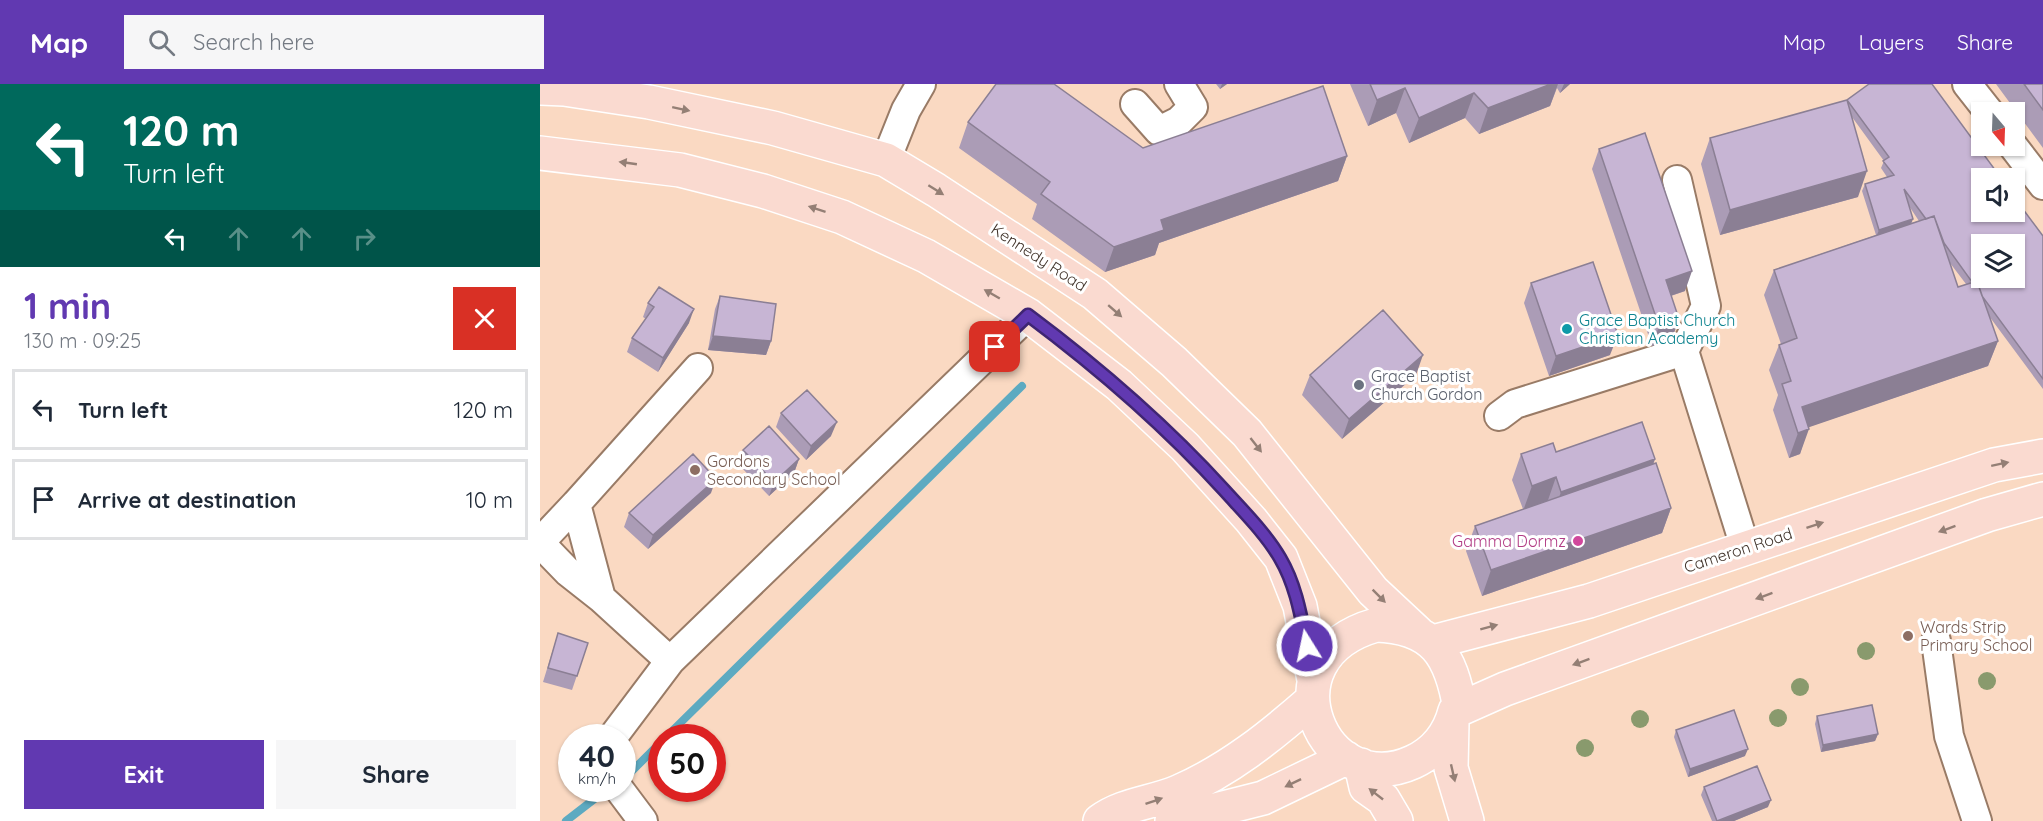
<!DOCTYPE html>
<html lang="en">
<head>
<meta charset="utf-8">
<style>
  body { margin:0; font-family:Quicksand,sans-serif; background:#f6f6f7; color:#1f2937; height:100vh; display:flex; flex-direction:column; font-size:22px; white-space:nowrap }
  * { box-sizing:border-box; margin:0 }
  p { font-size:20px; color:#747a83 }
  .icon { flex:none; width:33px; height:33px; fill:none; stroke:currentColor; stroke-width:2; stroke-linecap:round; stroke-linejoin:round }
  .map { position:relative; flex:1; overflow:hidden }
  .sheet { display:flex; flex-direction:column; background:#fff; width:540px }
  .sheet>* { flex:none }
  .top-card { background:#00695c; color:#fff; overflow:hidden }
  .needle { width:39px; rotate:161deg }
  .fabs { position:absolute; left:1431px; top:18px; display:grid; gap:12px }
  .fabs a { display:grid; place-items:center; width:54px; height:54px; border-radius:0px; background:#fff; box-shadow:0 2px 4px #0004; font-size:30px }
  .speed { position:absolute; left:18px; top:640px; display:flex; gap:12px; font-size:30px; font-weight:700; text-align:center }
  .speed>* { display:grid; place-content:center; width:78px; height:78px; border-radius:50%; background:#fff; box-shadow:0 2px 4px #0004; line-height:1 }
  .speed small { font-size:15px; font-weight:400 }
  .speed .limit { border:9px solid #d22; background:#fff; color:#111 }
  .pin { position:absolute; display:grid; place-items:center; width:51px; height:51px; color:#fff; margin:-26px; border-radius:12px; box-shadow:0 3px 9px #0006 }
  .me { position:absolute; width:66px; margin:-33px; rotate:350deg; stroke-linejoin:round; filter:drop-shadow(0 0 4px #0008) }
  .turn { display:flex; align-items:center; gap:21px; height:126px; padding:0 24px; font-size:27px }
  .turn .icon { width:78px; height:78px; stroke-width:2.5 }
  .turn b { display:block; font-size:42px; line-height:51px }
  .lanes { display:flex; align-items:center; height:57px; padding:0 24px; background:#0003; justify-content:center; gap:30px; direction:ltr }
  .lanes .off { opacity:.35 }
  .round { display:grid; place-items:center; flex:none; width:63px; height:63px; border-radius:0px; background:#f6f6f7 }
  .summary { display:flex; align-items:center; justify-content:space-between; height:102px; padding:0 24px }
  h1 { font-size:36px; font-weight:800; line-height:45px; color:#6139b1 }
  .button { display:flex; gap:12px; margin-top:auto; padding:12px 24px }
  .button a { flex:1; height:69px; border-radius:0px; background:#6139b1; color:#fff; font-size:24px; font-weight:800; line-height:69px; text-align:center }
  .button a+a { background:#f6f6f7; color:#1f2937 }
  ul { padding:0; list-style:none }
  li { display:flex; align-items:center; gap:18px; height:81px; margin:0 12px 9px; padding:0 12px; border:3px solid #e0e1e3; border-radius:0px }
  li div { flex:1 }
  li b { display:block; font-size:22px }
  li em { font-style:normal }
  header { display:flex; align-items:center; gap:36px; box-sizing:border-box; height:84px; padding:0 30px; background:#6139b1; color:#fff }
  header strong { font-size:28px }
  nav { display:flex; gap:33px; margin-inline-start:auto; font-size:21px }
  .search { width:420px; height:54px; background:#f6f6f7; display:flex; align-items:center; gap:15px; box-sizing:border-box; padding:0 21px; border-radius:0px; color:#747a83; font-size:22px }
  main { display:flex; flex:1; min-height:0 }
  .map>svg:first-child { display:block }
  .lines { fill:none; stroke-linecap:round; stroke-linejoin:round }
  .stream { stroke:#5daac1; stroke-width:8 }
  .minor-casing { stroke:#997b66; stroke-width:32 }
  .major-casing { stroke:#fff; stroke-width:36 }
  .minor { stroke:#fff; stroke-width:28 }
  .major { stroke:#fadad0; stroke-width:33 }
  .tree { fill:#899a6d }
  .wall { fill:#ab9cb6; fill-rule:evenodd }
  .shaded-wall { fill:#8b7f94 }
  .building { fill:#c7b5d4; stroke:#8b7f94; stroke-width:1.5; fill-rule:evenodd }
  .oneway { fill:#947f75 }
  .route-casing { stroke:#3f2573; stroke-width:15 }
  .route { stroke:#6139b1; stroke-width:10 }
  .culture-dot { fill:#0f9aa8; stroke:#fff; stroke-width:2 }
  .worship-dot { fill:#6b7280; stroke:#fff; stroke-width:2 }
  .education-dot { fill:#8d6e63; stroke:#fff; stroke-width:2 }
  .hotel-dot { fill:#d1479c; stroke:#fff; stroke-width:2 }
  .labels { text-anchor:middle; stroke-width:6; stroke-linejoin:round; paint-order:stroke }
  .street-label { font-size:16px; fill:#41342b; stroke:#fff }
  .culture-label { font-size:16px; fill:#0d838f; stroke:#fff; text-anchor:start }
  .worship-label { font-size:16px; fill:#5b616d; stroke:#fff; text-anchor:start }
  .education-label { font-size:16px; fill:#785e54; stroke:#fff; text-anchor:start }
  .hotel-label { font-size:16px; fill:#b23c85; stroke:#fff; text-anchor:end }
</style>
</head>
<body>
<header>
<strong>Map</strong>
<div class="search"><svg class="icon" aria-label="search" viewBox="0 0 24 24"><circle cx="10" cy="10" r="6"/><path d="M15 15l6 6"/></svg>Search here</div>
<nav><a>Map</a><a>Layers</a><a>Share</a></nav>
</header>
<main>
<section class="sheet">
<div class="top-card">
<div class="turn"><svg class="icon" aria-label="left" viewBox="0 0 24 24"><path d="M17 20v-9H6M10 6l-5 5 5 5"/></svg><div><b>120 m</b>Turn left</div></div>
<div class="lanes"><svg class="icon" aria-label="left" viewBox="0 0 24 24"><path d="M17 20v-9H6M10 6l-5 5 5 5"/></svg><svg class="icon off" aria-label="ahead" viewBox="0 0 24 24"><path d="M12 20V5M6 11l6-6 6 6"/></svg><svg class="icon off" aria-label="ahead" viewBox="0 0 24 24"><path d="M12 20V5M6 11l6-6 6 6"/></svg><svg class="icon off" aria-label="right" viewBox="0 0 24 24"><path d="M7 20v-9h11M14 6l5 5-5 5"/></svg></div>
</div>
<div class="summary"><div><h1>1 min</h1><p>130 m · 09:25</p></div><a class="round" style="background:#d93025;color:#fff"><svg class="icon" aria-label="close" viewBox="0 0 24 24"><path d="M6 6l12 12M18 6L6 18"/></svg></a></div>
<ul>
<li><svg class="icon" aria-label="left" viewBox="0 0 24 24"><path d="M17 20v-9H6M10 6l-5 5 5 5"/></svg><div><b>Turn left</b></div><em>120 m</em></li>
<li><svg class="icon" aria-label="arrive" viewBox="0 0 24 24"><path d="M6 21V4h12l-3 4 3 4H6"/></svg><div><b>Arrive at destination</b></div><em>10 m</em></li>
</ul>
<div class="button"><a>Exit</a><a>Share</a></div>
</section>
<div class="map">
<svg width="1503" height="737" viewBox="0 0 1503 737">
  <rect width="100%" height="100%" fill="#fad9c2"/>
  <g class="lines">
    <path class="stream" d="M125,654L482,302
      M90,689L122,657
      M26,737L57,713"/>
    <g class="minor-casing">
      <path id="minor" d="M1427,0L1449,28
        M595,20L619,47L639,37L653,23L639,0
        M1473,62L1503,101
        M346,76L366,26L381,0
        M1137,96L1166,222L1144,267L1205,463
        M959,332L975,320L1144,267
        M0,458L36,420
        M0,459L28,488L61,514
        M1396,557L1409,652L1437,737
        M130,577L61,514L36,420L158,284
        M72,654L130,577L488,231
        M79,705L103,737"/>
    </g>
    <g class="major-casing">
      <path id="major" d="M0,4L24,5L109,18L233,44L346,76L396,106L555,210L634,278L707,349L833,507L878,549
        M0,69L140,86L223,107L302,133L386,172L488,231L579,301L645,363L711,436L741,474L760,522L774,596
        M836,541C894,543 911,571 920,625L915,627C909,650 895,668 873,678C784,719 719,574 836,541Z
        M893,558L1049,517L1454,381L1503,372
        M920,625L965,605L1447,431L1503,415
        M912,639L911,684L927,737
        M821,681L826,703L843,715L856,737
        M560,737C583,720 612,719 638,708C689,686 731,652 772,616
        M632,737L723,714L806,674"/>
    </g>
    <use href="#minor" class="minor"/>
    <use href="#major" class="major"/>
  </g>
  <g class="tree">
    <circle cx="1326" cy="567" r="9"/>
    <circle cx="1447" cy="597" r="9"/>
    <circle cx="1260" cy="603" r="9"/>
    <circle cx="1238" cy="634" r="9"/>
    <circle cx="1100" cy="635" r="9"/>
    <circle cx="1045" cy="664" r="9"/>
  </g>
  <path class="wall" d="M676,0H687L680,5Z
    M810,0H1030L1020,9L1017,4L1010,22L939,50L925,34L869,59L856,29L828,42Z
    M1456,0H1503V64Z
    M1307,16L1503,152V305L1449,232L1458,257L1448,282L1268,343L1260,370L1249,374L1233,326L1238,311L1229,286L1239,261L1241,260L1224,211L1234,186L1336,151L1322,107L1325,100L1347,93L1341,84L1344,77L1312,33L1318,113L1180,151L1161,80L1170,54ZM1369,122L1379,137L1371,139ZM1410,179L1426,200L1418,203Z
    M428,38L603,64L807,72L798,97L619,159L615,171L565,188L492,135L497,120L419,64Z
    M1059,65L1145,207L1131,212L1132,255L1112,262L1052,85Z
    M991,199L1070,271L1009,292L984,219Z
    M180,212L231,257L226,271L168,266L175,225Z
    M108,219L149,239L118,288L87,268L92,254L106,235L103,233Z
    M770,291H876L802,355L762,311Z
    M241,329L291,352L266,376L236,343Z
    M203,366L259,375L254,389L229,412L198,380Z
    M1016,368L1115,375L1113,381L1131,424L1122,449L942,512L926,467L935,442L983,425L972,396L981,370Z
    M171,409L108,465L84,443L89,429Z
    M18,549L48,559L32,606L3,598Z
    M1277,632L1338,650L1335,657L1281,668L1275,640Z
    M1136,646L1205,672L1148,693L1134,653Z
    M1164,703L1228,723L1194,737H1172L1161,711Z"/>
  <path class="shaded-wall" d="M682,0H687L680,5Z
    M1011,0H1018L1010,22L939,50L948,24Z
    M1024,0H1030L1020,9Z
    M865,4L856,29L828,42L837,16Z
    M934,9L925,34L869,59L879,34Z
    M807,72L798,97L619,159L615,171L565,188L574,163L621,136Z
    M1327,87L1318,113L1180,151L1190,126Z
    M1373,135L1370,143L1336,153L1339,146Z
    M1152,187L1145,207L1118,216L1126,196Z
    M154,225L149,239L118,288L123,274Z
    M1139,235L1132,255L1112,262L1119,242Z
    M1078,251L1070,271L1009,292L1016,272Z
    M173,252L231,257L226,271L168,266Z
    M1458,257L1448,282L1258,347L1262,323Z
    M883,271L876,291L802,355L809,335Z
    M297,338L291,352L266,376L271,362Z
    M1269,345L1260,370L1249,374L1258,349Z
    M259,375L254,389L229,412L234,398Z
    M1115,375L1105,401L1012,433L1021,408Z
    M1016,393L1007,419L983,427L992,402Z
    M176,395L171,409L108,465L113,451Z
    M1131,424L1122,449L942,512L951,486Z
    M1338,650L1335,657L1281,668L1283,661Z
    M1208,665L1205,672L1148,693L1150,685Z
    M1231,716L1228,723L1194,737H1178Z"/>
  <path class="building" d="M456,0H514L603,64L783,2L807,72L621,136L624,146L574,163L501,110L510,98L428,38Z
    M830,0H1011L948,24L934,9L879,34L865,4L837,16Z
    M1329,0H1392L1461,94H1442V128H1474V113L1503,152V295L1442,212L1437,197L1432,198L1404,159L1394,132L1386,135L1364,105L1373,135L1339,146L1325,100L1354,91L1343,77L1349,73L1307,16ZM1442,160H1474V194H1442Z
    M1484,0H1503V26Z
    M1307,16L1327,87L1190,126L1170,54Z
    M1105,49L1152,187L1126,196L1139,235L1119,242L1059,65Z
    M1394,132L1418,203L1437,197L1458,257L1262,323L1269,345L1258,349L1242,300L1251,297L1239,261L1257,254L1234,186Z
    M1053,178L1078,251L1016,272L991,199Z
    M119,203L154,225L123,274L92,254L114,223L108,219Z
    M180,212L236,220L231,257L173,252Z
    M843,226L883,271L809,335L770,291Z
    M267,306L297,338L271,362L241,329Z
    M1102,338L1115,375L1021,408L1016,393L992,402L981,370L1013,359L1016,368Z
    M229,342L259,375L234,398L203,366Z
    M153,370L176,395L113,451L89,429Z
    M1116,379L1131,424L951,486L935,442Z
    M18,549L48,559L37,592L8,584Z
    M1332,621L1338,650L1283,661L1277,632Z
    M1194,626L1208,665L1150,685L1136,646Z
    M1217,682L1231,716L1177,737L1164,703Z"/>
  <defs><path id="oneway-solid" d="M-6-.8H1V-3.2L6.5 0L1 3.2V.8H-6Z" transform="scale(1.5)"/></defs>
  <g class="oneway">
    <use href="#oneway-solid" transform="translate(141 25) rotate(12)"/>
    <use href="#oneway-solid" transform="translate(88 79) rotate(-172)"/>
    <use href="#oneway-solid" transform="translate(396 106) rotate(32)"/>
    <use href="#oneway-solid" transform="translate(277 125) rotate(-162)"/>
    <use href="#oneway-solid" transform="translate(452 210) rotate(-150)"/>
    <use href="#oneway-solid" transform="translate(575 227) rotate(41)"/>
    <use href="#oneway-solid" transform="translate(716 361) rotate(52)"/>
    <use href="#oneway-solid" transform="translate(1460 380) rotate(-12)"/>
    <use href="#oneway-solid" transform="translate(1275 441) rotate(-18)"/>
    <use href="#oneway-solid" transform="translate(1407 445) rotate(160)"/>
    <use href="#oneway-solid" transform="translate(839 512) rotate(45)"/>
    <use href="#oneway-solid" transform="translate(1224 512) rotate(160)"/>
    <use href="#oneway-solid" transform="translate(949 543) rotate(-15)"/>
    <use href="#oneway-solid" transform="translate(1041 578) rotate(160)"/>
    <use href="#oneway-solid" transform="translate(913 689) rotate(77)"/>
    <use href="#oneway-solid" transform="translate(753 699) rotate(154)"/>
    <use href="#oneway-solid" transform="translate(836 710) rotate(-142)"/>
    <use href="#oneway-solid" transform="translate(614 717) rotate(-19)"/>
  </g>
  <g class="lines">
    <g class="route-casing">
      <path id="route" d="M455,263L488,231C559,284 625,341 685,407C704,428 726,450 740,474C756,501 761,532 767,562"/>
    </g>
    <use href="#route" class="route"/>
  </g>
  <circle class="culture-dot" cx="1027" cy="245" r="6"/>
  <circle class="worship-dot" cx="819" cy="301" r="6"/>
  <g class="education-dot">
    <circle cx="155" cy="386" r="6"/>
    <circle cx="1368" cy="552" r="6"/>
  </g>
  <circle class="hotel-dot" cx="1038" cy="457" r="6"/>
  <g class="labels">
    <g class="street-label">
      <text transform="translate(499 173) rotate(33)" y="6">Kennedy Road</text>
      <text transform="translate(1198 466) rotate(-18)" y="6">Cameron Road</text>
    </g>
    <g class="culture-label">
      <text x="1039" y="242">Grace Baptist Church<tspan x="1039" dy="18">Christian Academy</tspan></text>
    </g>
    <g class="worship-label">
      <text x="831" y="298">Grace Baptist<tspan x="831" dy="18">Church Gordon</tspan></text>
    </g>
    <g class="education-label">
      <text x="167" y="383">Gordons<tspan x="167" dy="18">Secondary School</tspan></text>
      <text x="1380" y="549">Wards Strip<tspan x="1380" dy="18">Primary School</tspan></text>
    </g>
    <g class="hotel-label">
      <text x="1026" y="463">Gamma Dormz</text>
    </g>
  </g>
</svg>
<div class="fabs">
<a><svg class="needle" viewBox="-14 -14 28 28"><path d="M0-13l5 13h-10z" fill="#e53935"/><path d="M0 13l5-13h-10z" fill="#747a83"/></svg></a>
<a><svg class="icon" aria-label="sound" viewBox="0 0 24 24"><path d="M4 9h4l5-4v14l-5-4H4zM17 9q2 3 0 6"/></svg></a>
<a><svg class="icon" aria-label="layers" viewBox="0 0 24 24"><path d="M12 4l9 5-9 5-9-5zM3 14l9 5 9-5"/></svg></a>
</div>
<div class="speed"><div>40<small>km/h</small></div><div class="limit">50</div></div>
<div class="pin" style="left:455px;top:263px;background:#d93025"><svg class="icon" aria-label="arrive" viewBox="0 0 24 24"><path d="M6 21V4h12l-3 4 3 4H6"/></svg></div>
<svg class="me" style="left:767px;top:562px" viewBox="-20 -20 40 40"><circle r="17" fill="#6139b1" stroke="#fff" stroke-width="3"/><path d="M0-11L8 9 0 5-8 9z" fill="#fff"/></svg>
</div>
</main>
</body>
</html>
